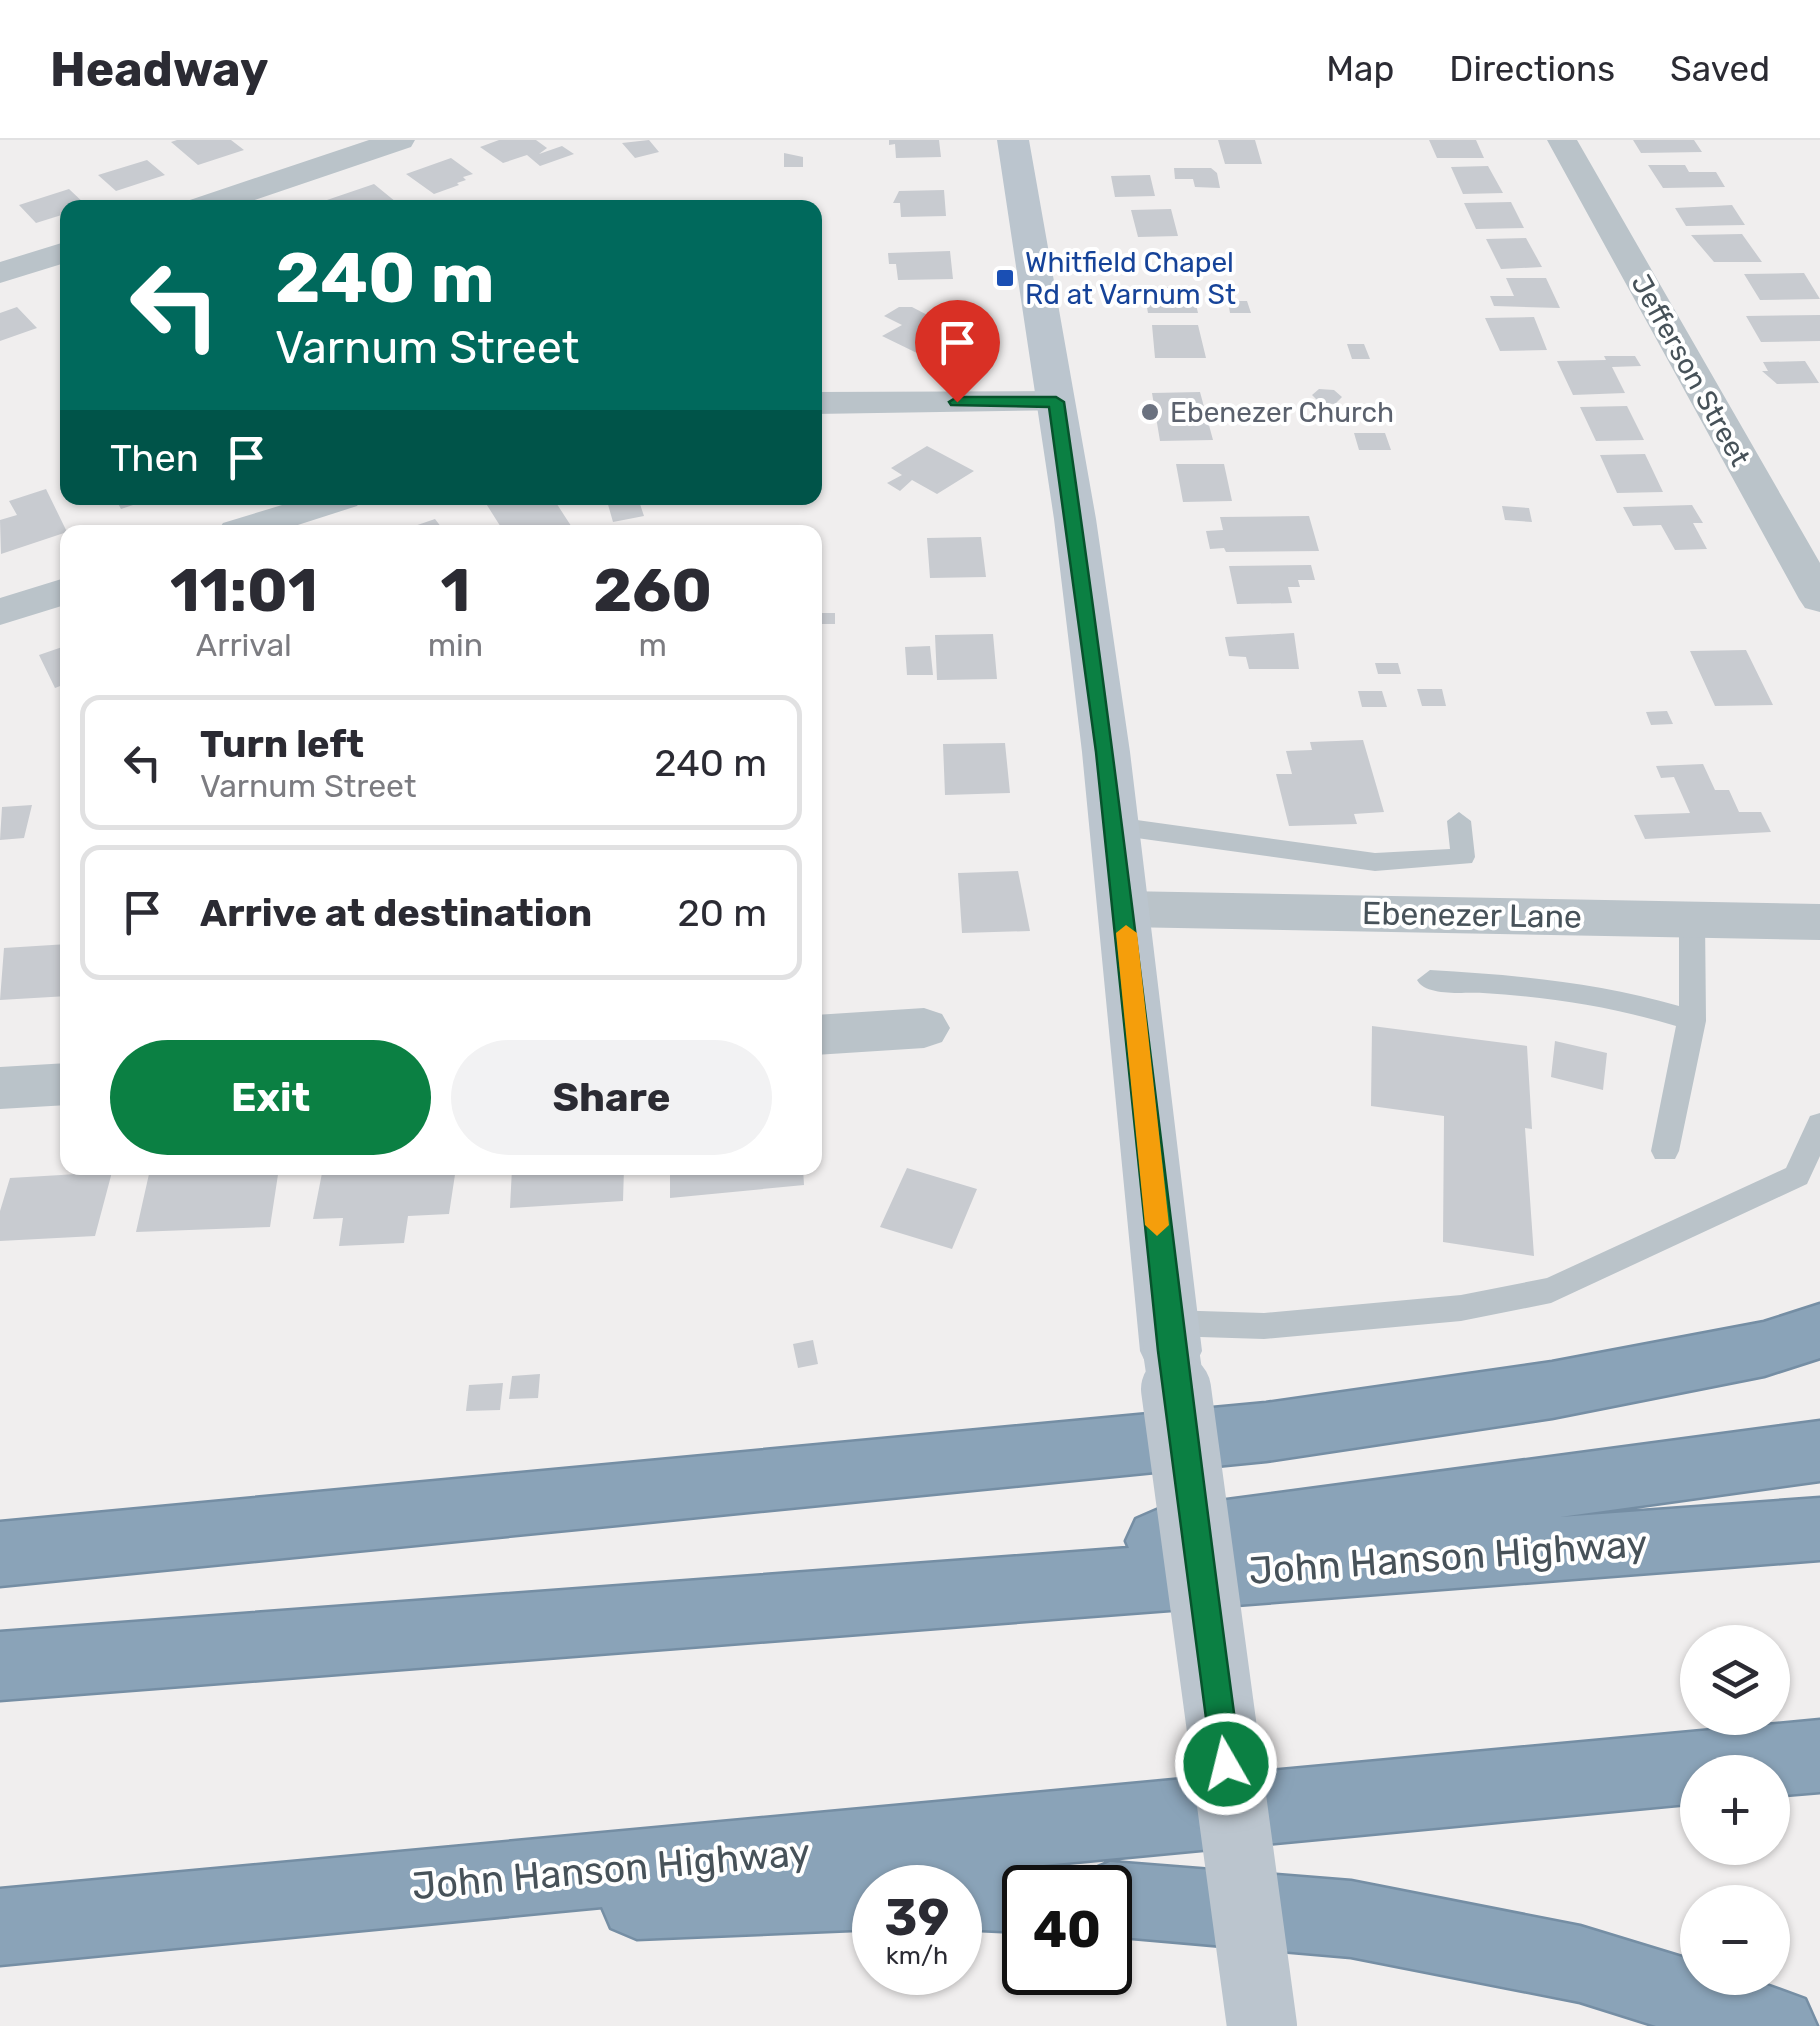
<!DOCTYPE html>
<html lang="en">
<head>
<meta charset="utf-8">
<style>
  body { margin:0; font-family:Rubik,sans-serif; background:#f2f2f3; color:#2b2b33; height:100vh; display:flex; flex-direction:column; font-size:38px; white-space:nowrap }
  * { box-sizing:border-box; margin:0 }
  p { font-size:32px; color:#7c7c81 }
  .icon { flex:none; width:55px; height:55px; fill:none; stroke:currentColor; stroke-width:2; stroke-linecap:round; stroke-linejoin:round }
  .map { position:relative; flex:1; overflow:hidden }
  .panel { position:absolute; left:60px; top:385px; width:762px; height:650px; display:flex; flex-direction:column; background:#fff; border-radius:20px; box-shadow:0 2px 8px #0004 }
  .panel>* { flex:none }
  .banner { position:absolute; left:60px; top:60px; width:762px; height:305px; border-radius:20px; box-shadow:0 2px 8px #0004; background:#00695c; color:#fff; overflow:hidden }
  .fabs { position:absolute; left:1680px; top:1485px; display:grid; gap:20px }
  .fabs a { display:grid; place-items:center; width:110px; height:110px; border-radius:50%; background:#fff; box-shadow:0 2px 8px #0004; font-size:50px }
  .speed { position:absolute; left:852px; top:1725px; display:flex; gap:20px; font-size:50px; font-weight:700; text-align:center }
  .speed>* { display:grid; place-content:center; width:130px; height:130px; border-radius:50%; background:#fff; box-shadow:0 2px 8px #0004; line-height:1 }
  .speed small { font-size:25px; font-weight:400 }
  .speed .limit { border:5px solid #111; border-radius:15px; background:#fff; color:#111 }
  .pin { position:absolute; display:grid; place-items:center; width:85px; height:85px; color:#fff; margin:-102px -42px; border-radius:50% 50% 50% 0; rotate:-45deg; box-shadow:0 0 10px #0007 }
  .pin .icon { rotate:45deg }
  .me { position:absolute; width:110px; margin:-55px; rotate:352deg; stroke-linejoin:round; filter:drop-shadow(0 0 8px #0008) }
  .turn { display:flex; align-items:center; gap:35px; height:210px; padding:0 50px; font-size:45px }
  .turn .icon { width:130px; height:130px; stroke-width:2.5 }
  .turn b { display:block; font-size:70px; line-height:85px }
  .then { display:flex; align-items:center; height:95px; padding:0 50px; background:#0003; gap:20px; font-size:38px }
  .eta { display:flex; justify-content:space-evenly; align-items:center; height:170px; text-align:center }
  .eta b { font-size:60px; font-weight:700; line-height:70px }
  .cta { display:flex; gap:20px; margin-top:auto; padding:20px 50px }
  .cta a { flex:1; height:115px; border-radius:60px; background:#0b8043; color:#fff; font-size:40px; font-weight:700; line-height:115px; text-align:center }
  .cta a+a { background:#f2f2f3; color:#2b2b33 }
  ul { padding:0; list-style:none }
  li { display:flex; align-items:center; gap:30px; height:135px; margin:0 20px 15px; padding:0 30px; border:5px solid #e1e1e2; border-radius:20px }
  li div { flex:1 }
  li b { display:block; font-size:38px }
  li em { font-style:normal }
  header { display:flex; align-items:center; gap:60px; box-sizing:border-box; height:140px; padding:0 50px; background:#fff; border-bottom:2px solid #e1e1e2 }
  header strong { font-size:48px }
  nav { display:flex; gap:55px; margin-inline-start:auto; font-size:35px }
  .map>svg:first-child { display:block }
  .building { fill:#c8cbd0 }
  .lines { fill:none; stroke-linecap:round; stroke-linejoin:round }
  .highway-casing { stroke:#758ea4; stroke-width:5 }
  .lane { fill:#bac3c9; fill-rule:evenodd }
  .street { fill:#bac3c9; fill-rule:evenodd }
  .secondary { fill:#bbc5ce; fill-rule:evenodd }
  .highway { fill:#8aa3b8; fill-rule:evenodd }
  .secondary-bridge-far1 { stroke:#bbc5ce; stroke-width:56 }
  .secondary-bridge { stroke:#bbc5ce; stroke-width:70 }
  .route { fill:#0b8043; stroke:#07532c; stroke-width:2.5 }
  .slow { fill:#f59e0b }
  .transit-dot { fill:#1a4fb4; stroke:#fff; stroke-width:4 }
  .worship-dot { fill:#6b7280; stroke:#fff; stroke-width:4 }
  .labels { text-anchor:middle; stroke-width:8; stroke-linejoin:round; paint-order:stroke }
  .far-transit-label { font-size:28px; fill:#164399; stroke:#fff; text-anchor:start }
  .far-street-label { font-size:28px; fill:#475259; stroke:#fff }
  .far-worship-label { font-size:28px; fill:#5b616d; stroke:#fff; text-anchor:start }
  .street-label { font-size:32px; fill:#475259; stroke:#fff }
  .near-street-label { font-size:38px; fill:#475259; stroke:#fff }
</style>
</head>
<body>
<header>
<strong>Headway</strong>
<nav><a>Map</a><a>Directions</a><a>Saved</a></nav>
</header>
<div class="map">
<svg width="1820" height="1886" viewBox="0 0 1820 1886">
  <rect width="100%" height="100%" fill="#f0eeee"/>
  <path class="building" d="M177,0H231L244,10L198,25L171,2Z
    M499,0H536L547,8L539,14L562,6L574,14L540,26L527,15L503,23L480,7Z
    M649,0L659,12L635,18L622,3Z
    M889,0H939L941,17L896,18L895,4L889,5Z
    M1218,0H1255L1262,24H1225Z
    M1429,0H1476L1484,18H1437Z
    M1633,0H1694L1702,12L1641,13Z
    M784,13L803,17V27H784Z
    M451,18L473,34L463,37L466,40L457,43L459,45L434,54L406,34Z
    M147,20L165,35L116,51L98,35Z
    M1648,25H1685L1689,32H1716L1725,47L1663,48Z
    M1488,26L1503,53L1463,54L1451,27Z
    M1174,28H1211L1217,33L1220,48L1195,47L1193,39H1175Z
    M1150,35L1155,56L1115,57L1111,36Z
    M374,44L396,62L388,68H336L327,60Z
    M69,49L87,66L68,68V73L36,83L19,65Z
    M944,50L946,76L901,77L900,63H893L899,51Z
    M1511,62L1524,88L1476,89L1464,63Z
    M1732,65L1745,85L1686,86L1675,68Z
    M1171,69L1178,96L1138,97L1131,70Z
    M1742,94L1762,122H1714L1691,95Z
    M1526,98L1542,127L1501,129L1486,99Z
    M950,111L953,139L898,140L896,124H889L888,113Z
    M1804,133L1820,159L1760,160L1744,134Z
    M1506,138H1546L1560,168L1494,166L1490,156H1514Z
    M1143,147H1192L1198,173H1148Z
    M1228,161H1247L1251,173H1230Z
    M17,167L37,188L0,201V173Z
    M899,167H912L958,191L919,214L882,196L902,185L884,176Z
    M1820,175V201L1761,202L1746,176Z
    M1534,177L1547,210L1500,211L1485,178Z
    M1152,185H1198L1206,218H1155Z
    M1347,204H1364L1370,219H1352Z
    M1604,216H1635L1641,226L1612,227L1625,253L1573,255L1557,221L1606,220Z
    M1805,221L1819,243L1777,244L1762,231H1768L1763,222Z
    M1319,249L1334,250L1342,257L1335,264L1320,263L1312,255Z
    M1200,252L1213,300L1160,301L1152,253Z
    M1627,266L1644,300L1596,301L1580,267Z
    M1354,293H1385L1391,310H1359Z
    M927,306L974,331L937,354L912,340L900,351L887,343L902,335L891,328Z
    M1645,314L1663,352L1617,353L1600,315Z
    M1176,324H1224L1232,361L1183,362Z
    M46,349L67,392L1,414L0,380L17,375L9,361Z
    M115,358H154L121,369Z
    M500,358H553L575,392H504L485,362Z
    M595,358H638L644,376L613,382L607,361L596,362Z
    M1692,365L1703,383H1693L1707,409L1675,410L1661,385L1633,386L1623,367Z
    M1502,366L1529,368L1532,382L1505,380Z
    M1309,376L1319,411L1226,412L1224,408L1210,409L1206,391L1223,390L1220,377Z
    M435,379L445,392H397Z
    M981,397L986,437L930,438L927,398Z
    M1311,425L1315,440H1298L1300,447H1288L1292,463L1237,464L1229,426Z
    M815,473H835V484H815Z
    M1294,493L1299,529H1249L1246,517L1229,516L1225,497Z
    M993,494L997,539L937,540L935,495Z
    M68,505V543L55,548L39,515Z
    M930,506L933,535H907L905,507Z
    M1746,510L1773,565L1715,566L1690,511Z
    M1375,523H1398L1401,534H1378Z
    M1417,549H1442L1446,566H1422Z
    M1358,551H1382L1387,567H1362Z
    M1667,571L1673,584L1651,585L1646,572Z
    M1363,600L1384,672L1354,674L1357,684L1289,686L1276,634H1292L1286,611L1312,610L1310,602Z
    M1005,603L1010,653L945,655L943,604Z
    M1703,624L1715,650H1729L1739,672H1761L1771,692L1645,699L1634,675L1690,673L1674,637L1661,638L1656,626Z
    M32,665L24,698L0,700L2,667Z
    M1018,731L1030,791L962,793L958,733Z
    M68,804V856L0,860L4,808Z
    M1372,886L1527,906L1532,989L1525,988L1534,1116L1443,1102L1444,976L1371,966Z
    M1555,901L1607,913L1603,950L1551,937Z
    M179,1028H279L270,1087L136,1092L149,1034L178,1032Z
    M323,1028H456L449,1074L408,1076L404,1103L339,1106L343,1078L313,1079Z
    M512,1028H624L623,1061L510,1068Z
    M670,1028H803L804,1045L670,1058Z
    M907,1028L977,1049L952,1109L880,1087Z
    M112,1032L95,1096L0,1101V1071L10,1038Z
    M813,1200L818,1224L798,1228L793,1204Z
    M540,1234L538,1258L509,1259L512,1236Z
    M503,1243L500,1270L466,1271L469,1245Z"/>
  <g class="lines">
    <g class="highway-casing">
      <path id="highway" d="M1820,1164V1218L1764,1236L1552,1278L1266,1321L0,1446V1382L1266,1263L1552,1222L1764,1182Z
        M1820,1281V1341L1560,1377L1820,1358V1420L0,1560V1492L1129,1408L1126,1401L1136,1379L1159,1369Z
        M1820,1580V1652L1772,1656V1632H1698V1663L1043,1725L1051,1729L1059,1748H1025V1792L960,1789V1748H925L929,1736L907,1738L910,1748H875V1789L637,1799L611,1788L602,1767L0,1825V1749Z
        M1110,1722L1351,1741L1580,1786L1698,1822V1838H1747L1805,1859L1817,1886H1656L1580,1862L1351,1817L1110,1796V1748H1077L1084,1733Z"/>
    </g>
    <path class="lane" d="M1459,672L1471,681L1475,717L1472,723L1375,731L1115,695L1103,686L1115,677L1375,713L1450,709L1447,681Z
      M1692,770L1705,779L1706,881L1679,1011L1675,1019H1655L1651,1011L1676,886C1613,867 1550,857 1483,853C1465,852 1426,857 1417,840L1430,830C1516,835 1596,842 1679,866V779Z
      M1820,973V1016L1807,1044L1551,1163L1461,1181L1264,1199L1168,1196L1157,1192L1153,1183L1157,1174L1168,1170L1264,1173L1461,1155L1547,1138L1786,1028L1810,976Z"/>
    <path class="street" d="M369,0H415L411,7L231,68H182L187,61Z
      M1547,0H1577L1820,423V472L1805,468L1799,459Z
      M68,101V122L0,143V122Z
      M1056,251L1069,254L1074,262L1069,270L815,274V252Z
      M305,358H363L357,366L276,392H217L223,383Z
      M68,437V464L0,485V458Z
      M1124,751L1820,764V800L1124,787L1107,782L1100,769L1107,756Z
      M924,868L942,874L950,888L942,902L924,908L815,915V875Z
      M68,923V965L0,969V927Z"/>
    <path class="secondary" d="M997,0H1029L1096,379L1130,612L1202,1211L1193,1230L1171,1238L1149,1230L1140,1211L1082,612L1054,379Z"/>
    <use href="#highway" class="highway"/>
    <path class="secondary-bridge-far1" d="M1171,1211L1177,1252"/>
    <path class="secondary-bridge" d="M1176,1249L1262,1886"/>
  </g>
  <path class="route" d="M957,257H1056L1064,262C1131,715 1178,1170 1241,1624L1237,1634L1226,1639L1216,1634L1212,1624L1158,1211L1096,612L1049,267L951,265L949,262Z"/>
  <path class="slow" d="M1126,785L1137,793L1169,1085L1157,1096L1145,1085L1116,793Z"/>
  <rect class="transit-dot" x="995" y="128" width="20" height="20" rx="5"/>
  <circle class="worship-dot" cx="1150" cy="272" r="10"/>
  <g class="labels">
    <g class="far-transit-label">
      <text x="1025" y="132">Whitfield Chapel<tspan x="1025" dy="32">Rd at Varnum St</tspan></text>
    </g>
    <g class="far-street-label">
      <text transform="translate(1691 230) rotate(61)" y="10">Jefferson Street</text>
    </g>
    <g class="far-worship-label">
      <text x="1170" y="282">Ebenezer Church</text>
    </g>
    <g class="street-label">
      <text transform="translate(1472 775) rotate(1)" y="11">Ebenezer Lane</text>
    </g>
    <g class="near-street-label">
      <text transform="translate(1448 1417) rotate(-4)" y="13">John Hanson Highway</text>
      <text transform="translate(611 1729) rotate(-5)" y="13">John Hanson Highway</text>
    </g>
  </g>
</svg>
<div class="fabs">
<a><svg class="icon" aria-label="layers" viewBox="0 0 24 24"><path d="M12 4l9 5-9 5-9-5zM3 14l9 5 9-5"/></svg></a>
<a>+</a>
<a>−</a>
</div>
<div class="speed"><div>39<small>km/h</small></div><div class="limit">40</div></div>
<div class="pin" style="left:957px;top:262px;background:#d93025"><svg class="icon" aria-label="arrive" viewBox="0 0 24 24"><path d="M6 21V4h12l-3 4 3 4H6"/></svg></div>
<svg class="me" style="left:1226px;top:1624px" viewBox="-20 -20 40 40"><circle r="17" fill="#0b8043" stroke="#fff" stroke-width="3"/><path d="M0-11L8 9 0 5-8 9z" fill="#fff"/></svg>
<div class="banner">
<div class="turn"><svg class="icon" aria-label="left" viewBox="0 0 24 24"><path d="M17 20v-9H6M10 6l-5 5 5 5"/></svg><div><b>240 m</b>Varnum Street</div></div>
<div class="then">Then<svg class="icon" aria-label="arrive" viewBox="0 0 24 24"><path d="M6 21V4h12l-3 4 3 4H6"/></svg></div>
</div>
<section class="panel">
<div class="eta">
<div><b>11:01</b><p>Arrival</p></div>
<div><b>1</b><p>min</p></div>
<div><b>260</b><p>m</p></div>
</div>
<ul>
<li><svg class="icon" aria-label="left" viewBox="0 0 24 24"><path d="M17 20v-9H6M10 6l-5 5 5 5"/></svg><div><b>Turn left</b><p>Varnum Street</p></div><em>240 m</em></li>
<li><svg class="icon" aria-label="arrive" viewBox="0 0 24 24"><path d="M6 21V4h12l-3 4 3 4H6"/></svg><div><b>Arrive at destination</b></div><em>20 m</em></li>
</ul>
<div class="cta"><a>Exit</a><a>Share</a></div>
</section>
</div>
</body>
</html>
